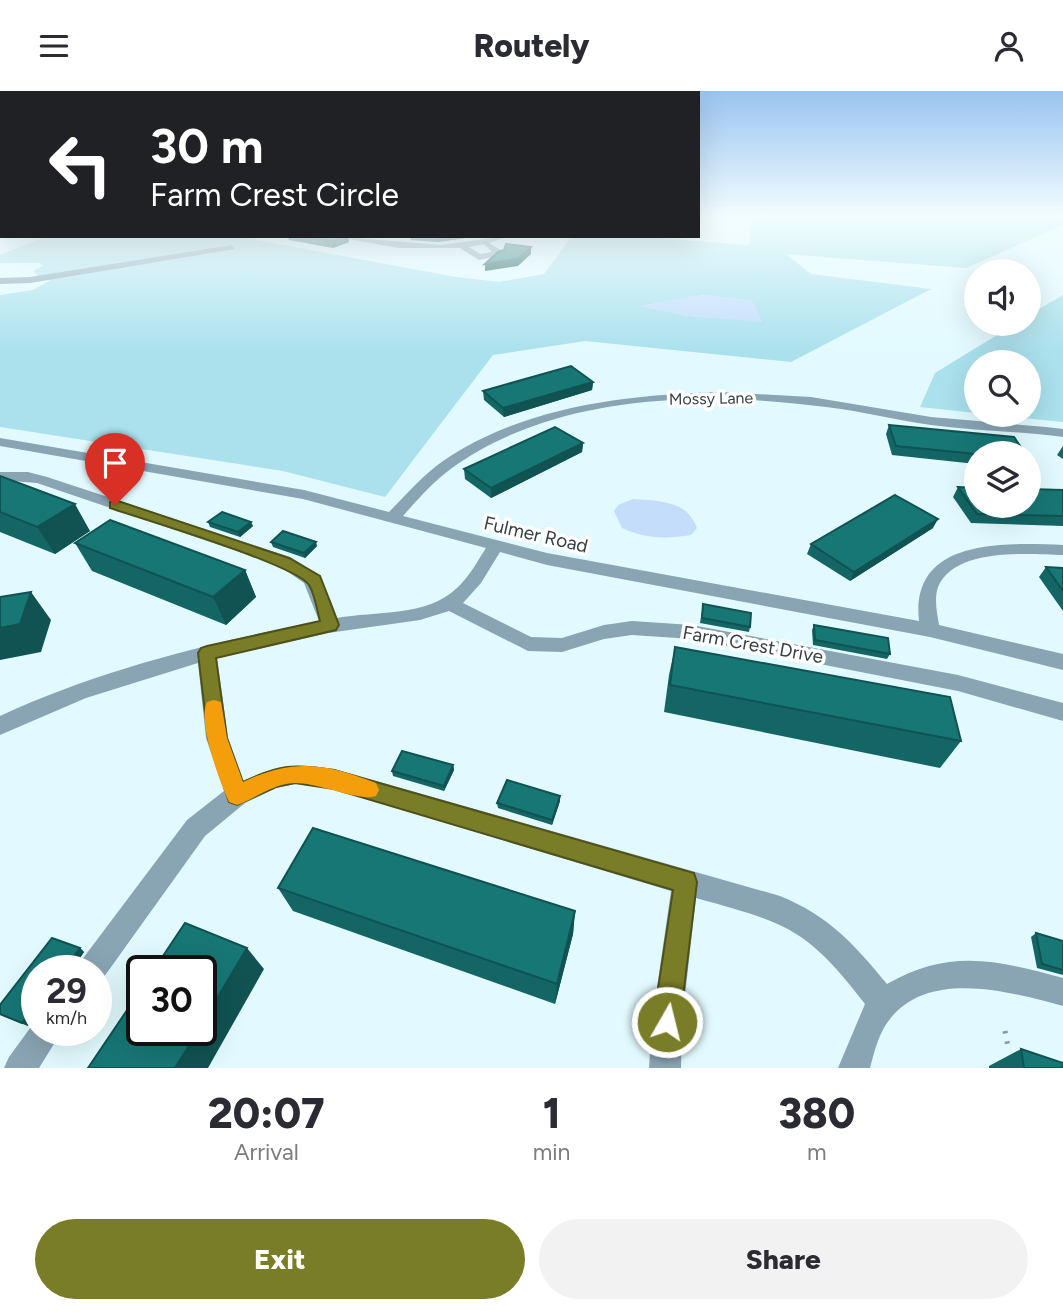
<!DOCTYPE html>
<html lang="en">
<head>
<meta charset="utf-8">
<style>
  body { margin:0; font-family:Figtree,sans-serif; background:#f2f2f3; color:#2b2b33; height:100vh; display:flex; flex-direction:column; font-size:26px; white-space:nowrap }
  * { box-sizing:border-box; margin:0 }
  p { font-size:23px; color:#7c7c81 }
  .icon { flex:none; width:38px; height:38px; fill:none; stroke:currentColor; stroke-width:2; stroke-linecap:round; stroke-linejoin:round }
  .map { position:relative; height:977px; overflow:hidden }
  .details { display:flex; flex-direction:column; background:#fff; flex:1 }
  .details>* { flex:none }
  .hud { position:absolute; left:0px; top:0px; width:700px; height:147px; box-shadow:0 7px 28px #0002; background:#202124; color:#fff; overflow:hidden }
  .fabs { position:absolute; left:964px; top:168px; display:grid; gap:14px }
  .fabs a { display:grid; place-items:center; width:77px; height:77px; border-radius:50%; background:#fff; box-shadow:0 7px 28px #0002; font-size:35px }
  .speed { position:absolute; left:21px; top:864px; display:flex; gap:14px; font-size:35px; font-weight:700; text-align:center }
  .speed>* { display:grid; place-content:center; width:91px; height:91px; border-radius:50%; background:#fff; box-shadow:0 7px 28px #0002; line-height:1 }
  .speed small { font-size:18px; font-weight:400 }
  .speed .limit { border:4px solid #111; border-radius:10px; background:#fff; color:#111 }
  .pin { position:absolute; display:grid; place-items:center; width:60px; height:60px; color:#fff; margin:-72px -30px; border-radius:50% 50% 50% 0; rotate:-45deg; box-shadow:0 0 7px #0007 }
  .pin .icon { rotate:45deg }
  .me { position:absolute; width:77px; margin:-38px; rotate:8deg; stroke-linejoin:round; filter:drop-shadow(0 0 5px #0008) }
  .turn { display:flex; align-items:center; gap:24px; height:147px; padding:0 35px; font-size:32px }
  .turn .icon { width:91px; height:91px; stroke-width:2.5 }
  .turn b { display:block; font-size:49px; line-height:60px }
  .eta { display:flex; justify-content:space-evenly; align-items:center; height:119px; text-align:center }
  .eta b { font-size:42px; font-weight:800; line-height:49px }
  .primary-button { display:flex; gap:14px; margin-top:auto; padding:14px 35px }
  .primary-button a { flex:1; height:80px; border-radius:42px; background:#7a7d27; color:#fff; font-size:28px; font-weight:800; line-height:80px; text-align:center }
  .primary-button a+a { background:#f2f2f3; color:#2b2b33 }
  header { display:flex; justify-content:space-between; align-items:center; height:91px; padding:0 35px; background:#fff; font-size:32px; font-weight:800 }
  .map>svg:first-child { display:block }
  .green { fill:#aae1ed; fill-rule:evenodd }
  .water { fill:#c3ddfb }
  .lines { fill:none; stroke-linecap:round; stroke-linejoin:round }
  .path { stroke:#8a9b9f; stroke-width:5; stroke-dasharray:2.5 8; stroke-linecap:butt }
  .minor { fill:#89a4b3; fill-rule:evenodd }
  .wall { fill:#146665 }
  .shaded-wall { fill:#105352 }
  .building { fill:#177775; stroke:#105352; stroke-width:2 }
  .route { fill:#7a7d27; stroke:#4f5119; stroke-width:2 }
  .slow { fill:#f59e0b }
  .labels { text-anchor:middle; stroke-width:7; stroke-linejoin:round; paint-order:stroke }
  .far-street-label { font-size:16px; fill:#353f41; stroke:#fff }
  .street-label { font-size:19px; fill:#353f41; stroke:#fff }
</style>
</head>
<body>
<header><svg class="icon" aria-label="menu" viewBox="0 0 24 24"><path d="M4 6h16M4 12h16M4 18h16"/></svg>Routely<svg class="icon" aria-label="person" viewBox="0 0 24 24"><circle cx="12" cy="8" r="4"/><path d="M4 21q1-7 8-7t8 7"/></svg></header>
<div class="map">
<svg width="1063" height="977" viewBox="0 0 1063 977">
  <rect width="100%" height="100%" fill="#e2faff"/>
  <path class="green" d="M752,124H1063V134L966,177L786,163L811,183L931,198L791,271L585,250L493,264L385,406L283,380L0,336V204L33,199L51,189L38,185L33,180L43,175L40,172H0V164L47,145H235L456,186L499,191L544,183L572,145H633L749,154ZM704,204L752,210L761,230L689,225L641,215Z
    M1063,204V331L993,324H1029V271H976V322L920,316L935,282L1015,233H1029V224Z"/>
  <path class="water" d="M704,204L752,210L757,218L761,231L689,225L640,215Z
    M633,408C659,410 687,409 697,437L691,444C666,448 646,448 622,437L614,420L618,414Z"/>
  <g class="lines">
    <path class="path" d="M1005,940L1008,956"/>
    <path class="minor" d="M716,124H735L736,125L732,127Z
      M332,145L441,154L508,145L489,152L502,160V164L479,169L460,157H399ZM484,153L492,161L480,163L469,156Z
      M232,154L235,158L30,192L0,193V187L30,186Z
      M720,301L811,306L931,326L1046,336L1063,338V346C1019,340 975,340 931,334C896,329 861,320 826,316C705,300 556,302 452,377C434,390 418,408 403,425L547,462L919,530C910,446 1005,452 1063,454V464C1028,463 955,456 938,496C934,508 937,522 939,534L1063,563V579L930,546L547,474L500,461L481,492L463,512L531,546L562,547L604,534L632,530L692,534L958,584L1063,612V630L958,600L692,548L632,544L604,548L562,561L528,560L449,520L420,529L328,542L217,567L228,647L243,690C281,672 294,673 334,678L780,805C829,825 854,853 887,893C949,857 997,869 1063,887V915C1011,901 925,876 887,932C878,945 874,962 870,977H838L865,913C806,836 786,832 696,807L682,931L681,977H649L652,931L671,800L334,698L295,693L276,697L245,712L205,745L101,890L96,892V880H77L81,870L187,729L224,700L206,647L198,572L86,607L0,644V625C102,578 210,552 319,530L304,492L278,474L37,392L0,389V381H28L47,386L290,466C317,480 328,498 337,527C375,520 427,526 457,497C469,486 477,471 486,457L303,408L0,355V347L304,399L389,421C406,404 423,384 443,370C524,315 625,304 720,301Z
      M36,929L37,940H62L39,977H4L9,966Z"/>
  </g>
  <path class="wall" d="M288,145H348L349,151L333,157L289,149Z
    M410,145H467L466,147L437,151L411,149Z
    M593,291L592,299L504,326L484,309L483,300Z
    M889,334L976,362V373L892,364L886,343Z
    M583,352L582,361L491,407L465,388L464,378Z
    M1063,355V368L1057,364Z
    M0,385L90,440L55,463L0,441Z
    M958,396L1063,399V435L971,432L953,406Z
    M208,431L253,435L240,446L210,436Z
    M933,437L850,490L807,463L811,453Z
    M271,451L317,455L305,467L273,456Z
    M75,452L245,479L256,506L226,534L92,480Z
    M1046,476L1063,477V520L1039,486Z
    M703,513L750,536L749,541L700,532Z
    M814,534L890,563L887,568L813,554L812,539Z
    M675,556L961,650L940,677L664,621L669,584Z
    M453,674L454,679L444,700L393,685L392,680Z
    M560,710L552,734L498,717L497,712Z
    M278,797L575,820L573,843L555,913L293,820Z
    M1036,842L1063,850V884L1037,877L1031,846Z
    M52,847L80,857L84,861L71,880H37V927H34L28,935L0,924V914Z
    M1021,958L1063,977H989V975Z"/>
  <path class="shaded-wall" d="M346,145H348L349,151L333,157L332,151Z
    M436,145H467L466,147L437,151Z
    M531,156V163L518,175L485,180V173Z
    M593,291L592,299L504,326L503,317Z
    M583,352L582,361L491,407V397Z
    M75,413L90,440L55,463L37,436Z
    M938,428L933,437L850,490L854,481Z
    M251,431L253,435L240,446L238,441Z
    M316,451L317,455L305,467L304,462Z
    M245,479L256,506L226,534L213,506Z
    M31,501L51,529L41,561L0,569V537Z
    M453,674L454,679L444,700V695Z
    M560,705V710L552,734V729Z
    M575,820L573,843L555,913L557,893Z
    M80,857L84,861L71,880H63Z
    M247,857L264,878L208,977H175L198,940H201V934Z
    M37,917V926L32,924Z
    M28,924L34,927L28,935L22,932Z"/>
  <path class="building" d="M298,145H346L332,151Z
    M506,153L531,156L518,168L485,173L498,161L504,159Z
    M571,275L593,291L503,317L483,300Z
    M889,334L1014,346L1025,362L976,363L896,355Z
    M555,336L583,352L491,397L464,378Z
    M0,385L75,413L37,436L0,421Z
    M958,396L976,397V415H1029V398L1063,399V425L977,423Z
    M895,404L938,428L854,481L811,453Z
    M222,421L251,431L238,441L208,431Z
    M110,429L245,479L213,506L75,452Z
    M283,440L316,451L304,462L271,451Z
    M1046,476L1063,477V500Z
    M31,501L20,533L0,537V506Z
    M703,513L751,522L750,536L702,527Z
    M814,534L888,547L890,563L815,549Z
    M675,556L950,606L961,650L670,594Z
    M402,660L453,674L444,695L392,680Z
    M507,689L560,705L552,729L497,712Z
    M313,737L575,820L557,893L278,797Z
    M185,832L247,857L201,934V880H153Z
    M1036,842L1063,850V879L1042,873Z
    M52,847L80,857L63,880H37V917L32,924H28L22,932L0,923V914Z
    M142,897V940H198L175,977H88Z
    M1021,958L1063,972V977H1024Z"/>
  <linearGradient id="sky" x2="0" y2="1"><stop stop-color="#99c4f0"/><stop offset="0.48" stop-color="#f2fdff"/><stop offset="1" stop-color="#f2fdff" stop-opacity="0"/></linearGradient>
  <rect width="1063" height="261" fill="url(#sky)"/>
  <path class="route" d="M115,409L289,467L320,485L339,534L336,539L216,567L227,647L243,691C281,673 293,673 334,679L694,782L697,791L680,931L676,940L667,944L657,940L653,931L673,799L334,698L295,692L276,696L237,714L229,711L208,647L198,562L201,557L207,555L320,530C317,519 315,504 309,494C294,473 143,428 110,417V411Z"/>
  <path class="slow" d="M214,609L221,611L227,647L243,691C293,667 325,672 376,692L379,699L376,705C360,711 317,691 294,692C273,693 256,707 237,714L229,711C220,691 197,631 207,611Z"/>
  <g class="labels">
    <g class="far-street-label">
      <text transform="translate(711 307) rotate(-1)" y="6">Mossy Lane</text>
    </g>
    <g class="street-label">
      <text transform="translate(536 443) rotate(13)" y="7">Fulmer Road</text>
      <text transform="translate(753 553) rotate(10)" y="7">Farm Crest Drive</text>
    </g>
  </g>
</svg>
<div class="fabs">
<a><svg class="icon" aria-label="sound" viewBox="0 0 24 24"><path d="M4 9h4l5-4v14l-5-4H4zM17 9q2 3 0 6"/></svg></a>
<a><svg class="icon" aria-label="search" viewBox="0 0 24 24"><circle cx="10" cy="10" r="6"/><path d="M15 15l6 6"/></svg></a>
<a><svg class="icon" aria-label="layers" viewBox="0 0 24 24"><path d="M12 4l9 5-9 5-9-5zM3 14l9 5 9-5"/></svg></a>
</div>
<div class="speed"><div>29<small>km/h</small></div><div class="limit">30</div></div>
<div class="pin" style="left:115px;top:414px;background:#d93025"><svg class="icon" aria-label="arrive" viewBox="0 0 24 24"><path d="M6 21V4h12l-3 4 3 4H6"/></svg></div>
<svg class="me" style="left:667px;top:931px" viewBox="-20 -20 40 40"><circle r="17" fill="#7a7d27" stroke="#fff" stroke-width="3"/><path d="M0-11L8 9 0 5-8 9z" fill="#fff"/></svg>
<div class="hud">
<div class="turn"><svg class="icon" aria-label="left" viewBox="0 0 24 24"><path d="M17 20v-9H6M10 6l-5 5 5 5"/></svg><div><b>30 m</b>Farm Crest Circle</div></div>
</div>
</div>
<section class="details">
<div class="eta">
<div><b>20:07</b><p>Arrival</p></div>
<div><b>1</b><p>min</p></div>
<div><b>380</b><p>m</p></div>
</div>
<div class="primary-button"><a>Exit</a><a>Share</a></div>
</section>
</body>
</html>
